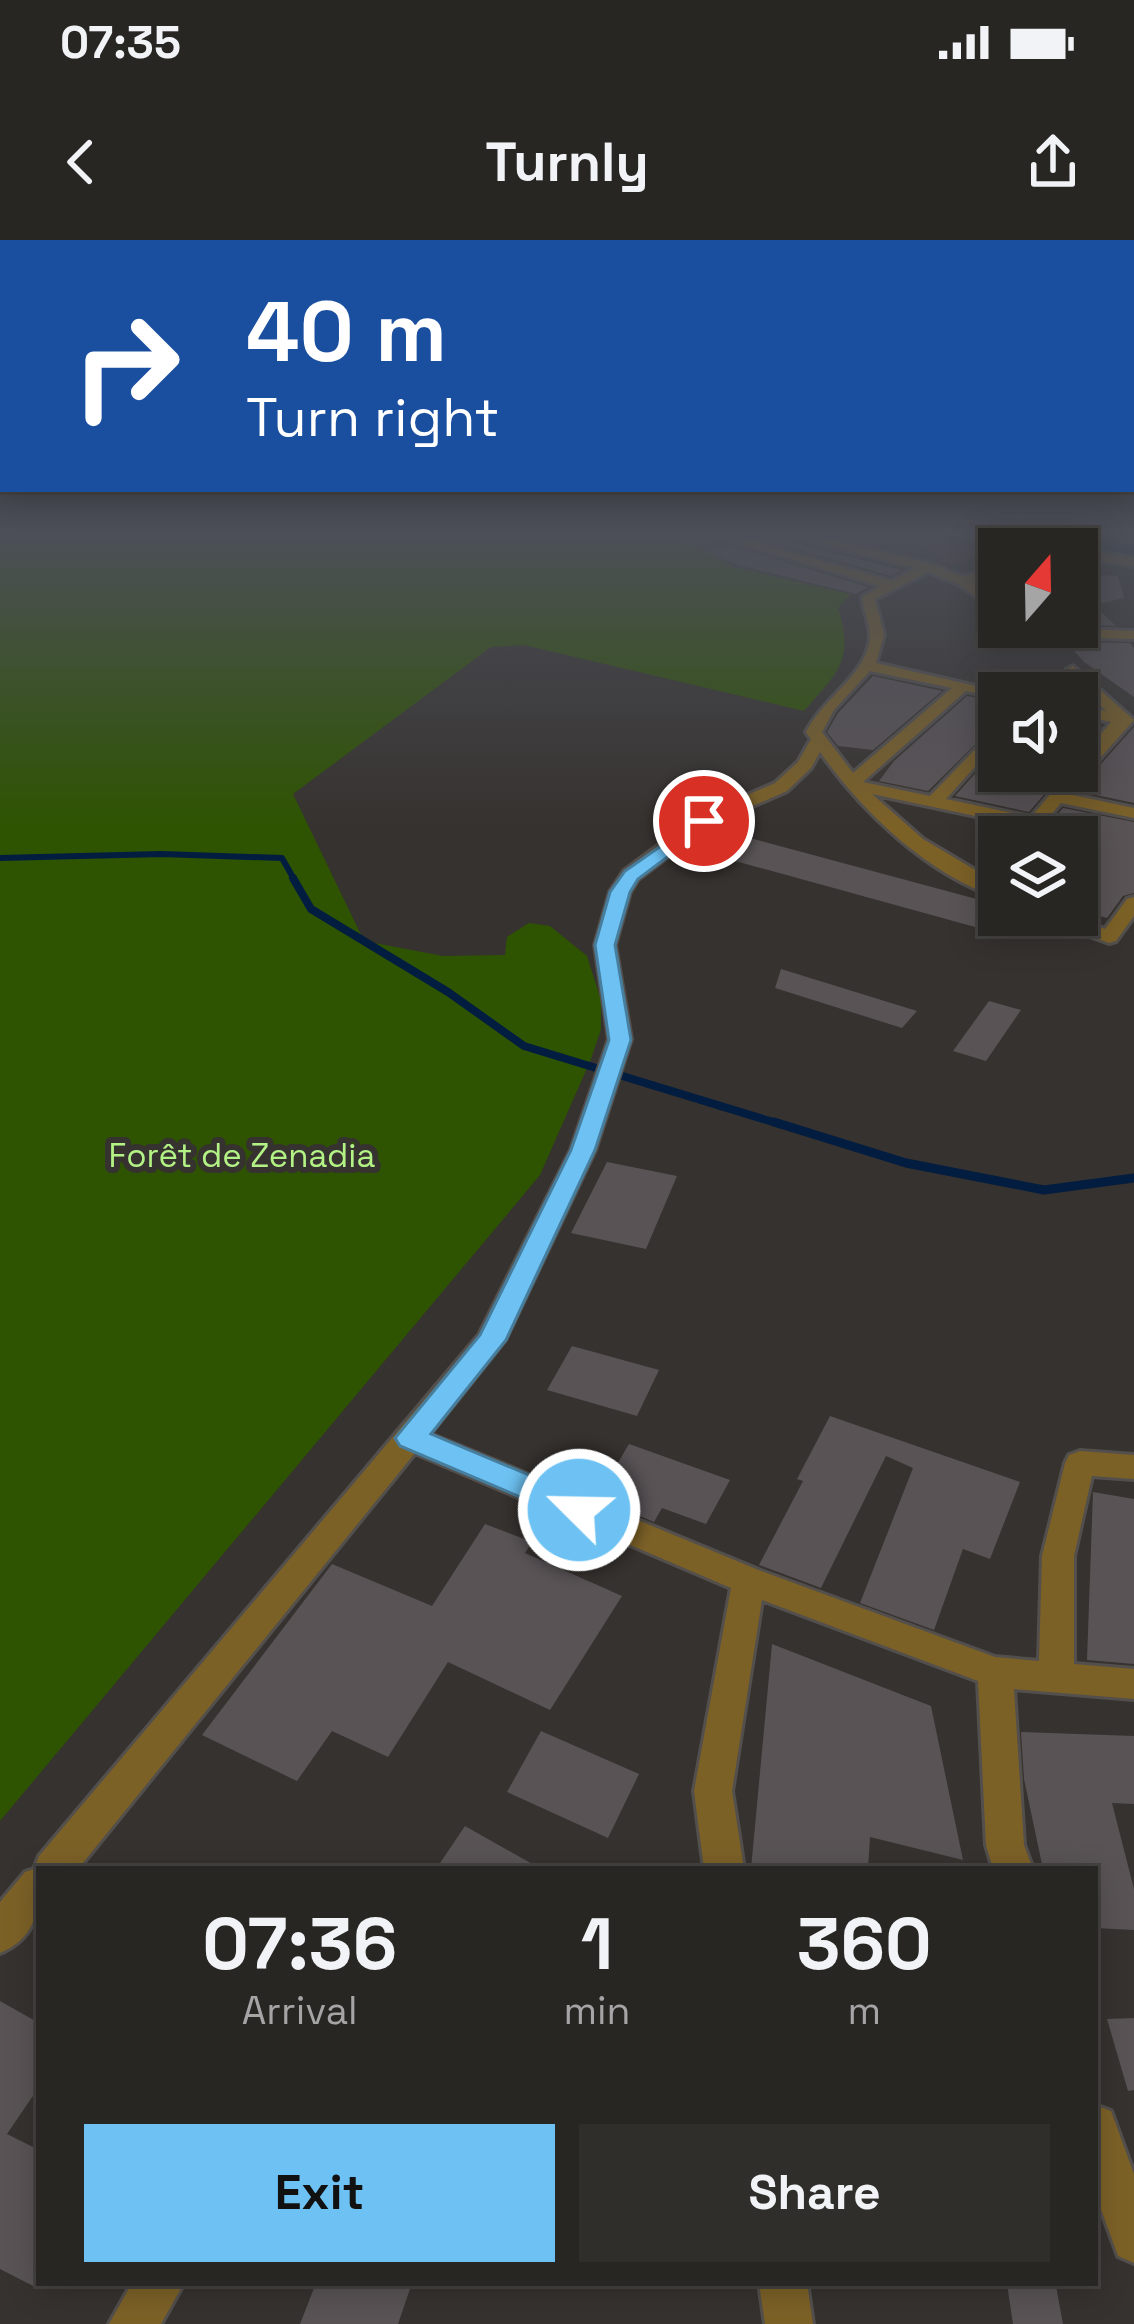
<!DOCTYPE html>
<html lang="en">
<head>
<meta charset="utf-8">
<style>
  body { margin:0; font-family:"Space Grotesk",sans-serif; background:#302e2b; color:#f1f3f6; height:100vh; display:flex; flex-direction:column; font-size:45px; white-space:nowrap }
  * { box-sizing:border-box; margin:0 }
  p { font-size:39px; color:#a5a5a6 }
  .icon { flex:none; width:66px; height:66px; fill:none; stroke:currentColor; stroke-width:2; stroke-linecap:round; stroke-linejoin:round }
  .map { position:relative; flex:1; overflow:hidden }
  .drawer { position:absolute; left:36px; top:1626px; width:1062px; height:420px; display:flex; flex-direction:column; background:#282623; border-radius:0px; box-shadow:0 6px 30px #0003,0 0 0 3px #444341 }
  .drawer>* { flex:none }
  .hud { position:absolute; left:0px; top:0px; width:1134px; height:252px; box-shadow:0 6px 30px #0003,0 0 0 3px #444341; background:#1a4fa0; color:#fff; overflow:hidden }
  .needle { width:78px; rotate:20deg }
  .tools { position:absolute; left:978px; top:288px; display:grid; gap:24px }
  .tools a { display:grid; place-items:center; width:120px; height:120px; border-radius:0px; background:#282623; box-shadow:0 6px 30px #0003,0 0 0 3px #444341; font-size:60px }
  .pin { position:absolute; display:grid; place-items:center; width:102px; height:102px; color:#fff; margin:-51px; border:6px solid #fff; border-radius:50%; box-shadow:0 3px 12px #0007 }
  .me { position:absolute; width:132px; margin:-66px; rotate:293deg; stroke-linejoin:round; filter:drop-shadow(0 0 9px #0008) }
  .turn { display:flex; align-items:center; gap:42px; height:252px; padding:0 48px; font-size:54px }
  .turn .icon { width:156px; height:156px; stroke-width:2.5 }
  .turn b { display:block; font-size:84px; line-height:102px }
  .eta { display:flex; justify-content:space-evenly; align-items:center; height:204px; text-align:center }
  .eta b { font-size:72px; font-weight:700; line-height:84px }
  .button { display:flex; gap:24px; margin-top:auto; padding:24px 48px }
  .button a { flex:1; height:138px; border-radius:0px; background:#6dc2f3; color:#111; font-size:48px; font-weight:700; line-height:138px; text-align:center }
  .button a+a { background:#302e2b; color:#f1f3f6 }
  .status { display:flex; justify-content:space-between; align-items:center; height:84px; padding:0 60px; background:#282623; direction:ltr }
  .status svg { height:33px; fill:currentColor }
  header { display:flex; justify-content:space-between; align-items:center; height:156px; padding:0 48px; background:#282623; font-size:54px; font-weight:700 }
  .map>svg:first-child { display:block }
  .education { fill:#493530 }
  .green { fill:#2e5401 }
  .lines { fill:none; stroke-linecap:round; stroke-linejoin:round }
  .stream-far2 { stroke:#021d40; stroke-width:6 }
  .stream-far1 { stroke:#021d40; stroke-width:8 }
  .stream { stroke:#021d40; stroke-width:9 }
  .river { fill:#021d40; fill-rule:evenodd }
  .building { fill:#595356 }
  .street-casing { stroke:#534f4c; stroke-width:6 }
  .street { fill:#7c6127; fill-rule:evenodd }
  .route { fill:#6dc2f3; stroke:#477e9e; stroke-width:3 }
  .labels { text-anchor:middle; stroke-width:12; stroke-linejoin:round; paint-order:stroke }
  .park-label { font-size:33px; fill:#b3f285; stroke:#36322f }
</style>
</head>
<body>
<div class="status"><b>07:35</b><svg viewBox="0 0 49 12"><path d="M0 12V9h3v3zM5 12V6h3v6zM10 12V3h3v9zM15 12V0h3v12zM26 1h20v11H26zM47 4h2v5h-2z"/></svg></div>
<header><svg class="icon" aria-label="back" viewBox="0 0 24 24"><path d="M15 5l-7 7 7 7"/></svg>Turnly<svg class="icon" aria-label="share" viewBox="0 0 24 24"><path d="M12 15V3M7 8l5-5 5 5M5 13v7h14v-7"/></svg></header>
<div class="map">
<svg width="1134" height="2084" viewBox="0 0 1134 2084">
  <rect width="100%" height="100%" fill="#36322f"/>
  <path class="education" d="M889,294H980L1020,305L954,325L939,321L947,317Z"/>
  <path class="green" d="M0,294H674L733,327L851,354L838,368C855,421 837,433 804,471L524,405L491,407L293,554L364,701L443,716L505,715L507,697L529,683L550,686L587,716L601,760V789L591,819L540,935L0,1581Z"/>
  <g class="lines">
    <path class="stream-far2" d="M0,618L162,614L282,618L295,641"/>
    <path class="stream-far1" d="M293,638L311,669L448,752L524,806L783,885"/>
    <path class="stream" d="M774,882L906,923L1044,950L1134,938"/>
    <path class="river" d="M1034,294H1076L1134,306V320L1037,299Z"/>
  </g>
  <path class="building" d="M763,295L902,330L891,336L754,297Z
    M729,305L869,347L856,354L738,325L706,312Z
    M1083,334L1118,336L1124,358L1094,365L1116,386L1077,384V359L1087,363Z
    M1066,402L1130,403L1134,408V457L1084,422Z
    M873,436L942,451L873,510L838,506L827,492L838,473Z
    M967,456L999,462V481L928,551L879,541L894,521Z
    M1134,487V563L1077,551Z
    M999,507V531H1064L1029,572L955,556Z
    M1063,568L1134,582V653L1123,656L1107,678L1077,670V597H1038Z
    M724,591L995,664L975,687L699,611Z
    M781,729L917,771L902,788L775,748Z
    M989,761L1021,770L986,821L953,811Z
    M607,922L677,936L646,1009L571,993Z
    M572,1106L659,1130L637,1176L547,1150Z
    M830,1176L1020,1242L990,1319L963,1309L934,1390L860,1363L913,1228L886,1216L821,1348L759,1325L803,1241L797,1239Z
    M629,1204L730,1240L706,1284L662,1268L654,1282L597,1258Z
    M1093,1252L1134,1259V1424L1087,1420Z
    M485,1284L532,1302L525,1313L622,1356L550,1470L448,1422L388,1517L332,1491L297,1541L202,1495L332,1324L432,1366Z
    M772,1404L931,1466L963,1620L870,1597L868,1629H751Z
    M541,1491L639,1534L608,1598L507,1552Z
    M1021,1492L1134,1496V1564L1112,1563L1134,1649V1690L1095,1688V1629H1043L1024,1539Z
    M465,1586L541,1629H436Z
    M0,1761L39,1783V1847L7,1894L39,1910V2049L0,2029Z
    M1134,1778V1850L1128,1851L1107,1779Z
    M316,2043H412L398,2084H300Z
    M1007,2044L1056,2046L1063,2084H1013Z"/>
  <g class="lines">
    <g class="street-casing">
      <path id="street" d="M709,294H727L891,341L916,328L786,294H806L931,324L961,336L999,330V338L971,342L999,362V372L956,343L928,332L875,359L884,395L876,423L1006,453H999V458L966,451L863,542L930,556L999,485V500L946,559L1031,577L1070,531H1077V522L1111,482L1077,475V465L1106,471L1068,433L1066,430L1073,426L1134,480L1068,554L1134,568V578L1061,563L1032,597H1014L1023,586L872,554L923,599L999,644V658C926,634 861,570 820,512L811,528L787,551L709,585L638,639L630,652L615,705L631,799L595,910L505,1100L430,1194L761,1331L995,1417L1039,1421L1042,1316L1065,1223L1069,1215L1080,1211L1134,1215V1239L1092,1236L1074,1316V1424L1134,1429V1459L1014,1449L1024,1605L1033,1629H993L986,1605L978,1441L762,1360L732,1551L744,1629H704L694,1551L731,1348L415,1213L78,1629H39C39,1666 39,1697 0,1713V1662L25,1632L34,1629L39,1616L479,1095L571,910L609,799L595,705L610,652L624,631L697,577L775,543L798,522L811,499L806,492C823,458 869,433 870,396C870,383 863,370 862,357L880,346ZM870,431L952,448L853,533L822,492L834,470Z
        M1077,309L1134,318V326L1077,317Z
        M1027,387L1134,391V399L1061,397Z
        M1134,657V676L1116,701L1109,703L1033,675H1062L1105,689L1127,659Z
        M1095,1865L1111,1871L1134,1934V2023L1118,2016L1095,1953Z
        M132,2043H184L161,2084H109Z
        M759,2043H807L813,2084H765Z"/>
    </g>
    <use href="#street" class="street"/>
  </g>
  <linearGradient id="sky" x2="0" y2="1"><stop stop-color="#1e1c1a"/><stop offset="0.5" stop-color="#4c4f58"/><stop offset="1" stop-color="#4c4f58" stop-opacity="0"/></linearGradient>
  <rect width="1134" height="586" fill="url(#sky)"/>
  <path class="route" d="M704,576L710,578V585L638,639L630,652L615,705L631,800L595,910L506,1100L431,1194L591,1261L595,1270L591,1278L579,1282L400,1206L395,1198L480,1095L571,910L609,800L595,705L610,652L625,631Z"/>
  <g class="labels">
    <g class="park-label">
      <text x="242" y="927">Forêt de Zenadia</text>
    </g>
  </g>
</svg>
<div class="tools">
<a><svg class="needle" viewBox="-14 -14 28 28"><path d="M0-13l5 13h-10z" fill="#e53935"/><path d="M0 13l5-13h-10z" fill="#a5a5a6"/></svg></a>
<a><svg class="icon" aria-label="sound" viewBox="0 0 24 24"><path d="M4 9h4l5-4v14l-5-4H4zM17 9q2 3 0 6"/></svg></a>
<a><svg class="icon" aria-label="layers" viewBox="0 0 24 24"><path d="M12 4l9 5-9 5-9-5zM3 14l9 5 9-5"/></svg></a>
</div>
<div class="pin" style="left:704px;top:581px;background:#d93025"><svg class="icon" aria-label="arrive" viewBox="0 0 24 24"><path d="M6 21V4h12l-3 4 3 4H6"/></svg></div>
<svg class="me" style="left:579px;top:1270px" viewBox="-20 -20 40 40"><circle r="17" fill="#6dc2f3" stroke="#fff" stroke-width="3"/><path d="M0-11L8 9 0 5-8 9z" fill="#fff"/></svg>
<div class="hud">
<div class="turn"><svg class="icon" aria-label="right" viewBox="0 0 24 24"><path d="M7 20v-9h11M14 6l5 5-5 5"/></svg><div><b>40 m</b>Turn right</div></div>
</div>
<section class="drawer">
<div class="eta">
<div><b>07:36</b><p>Arrival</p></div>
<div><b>1</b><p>min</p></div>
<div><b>360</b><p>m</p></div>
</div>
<div class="button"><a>Exit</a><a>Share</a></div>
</section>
</div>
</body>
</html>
